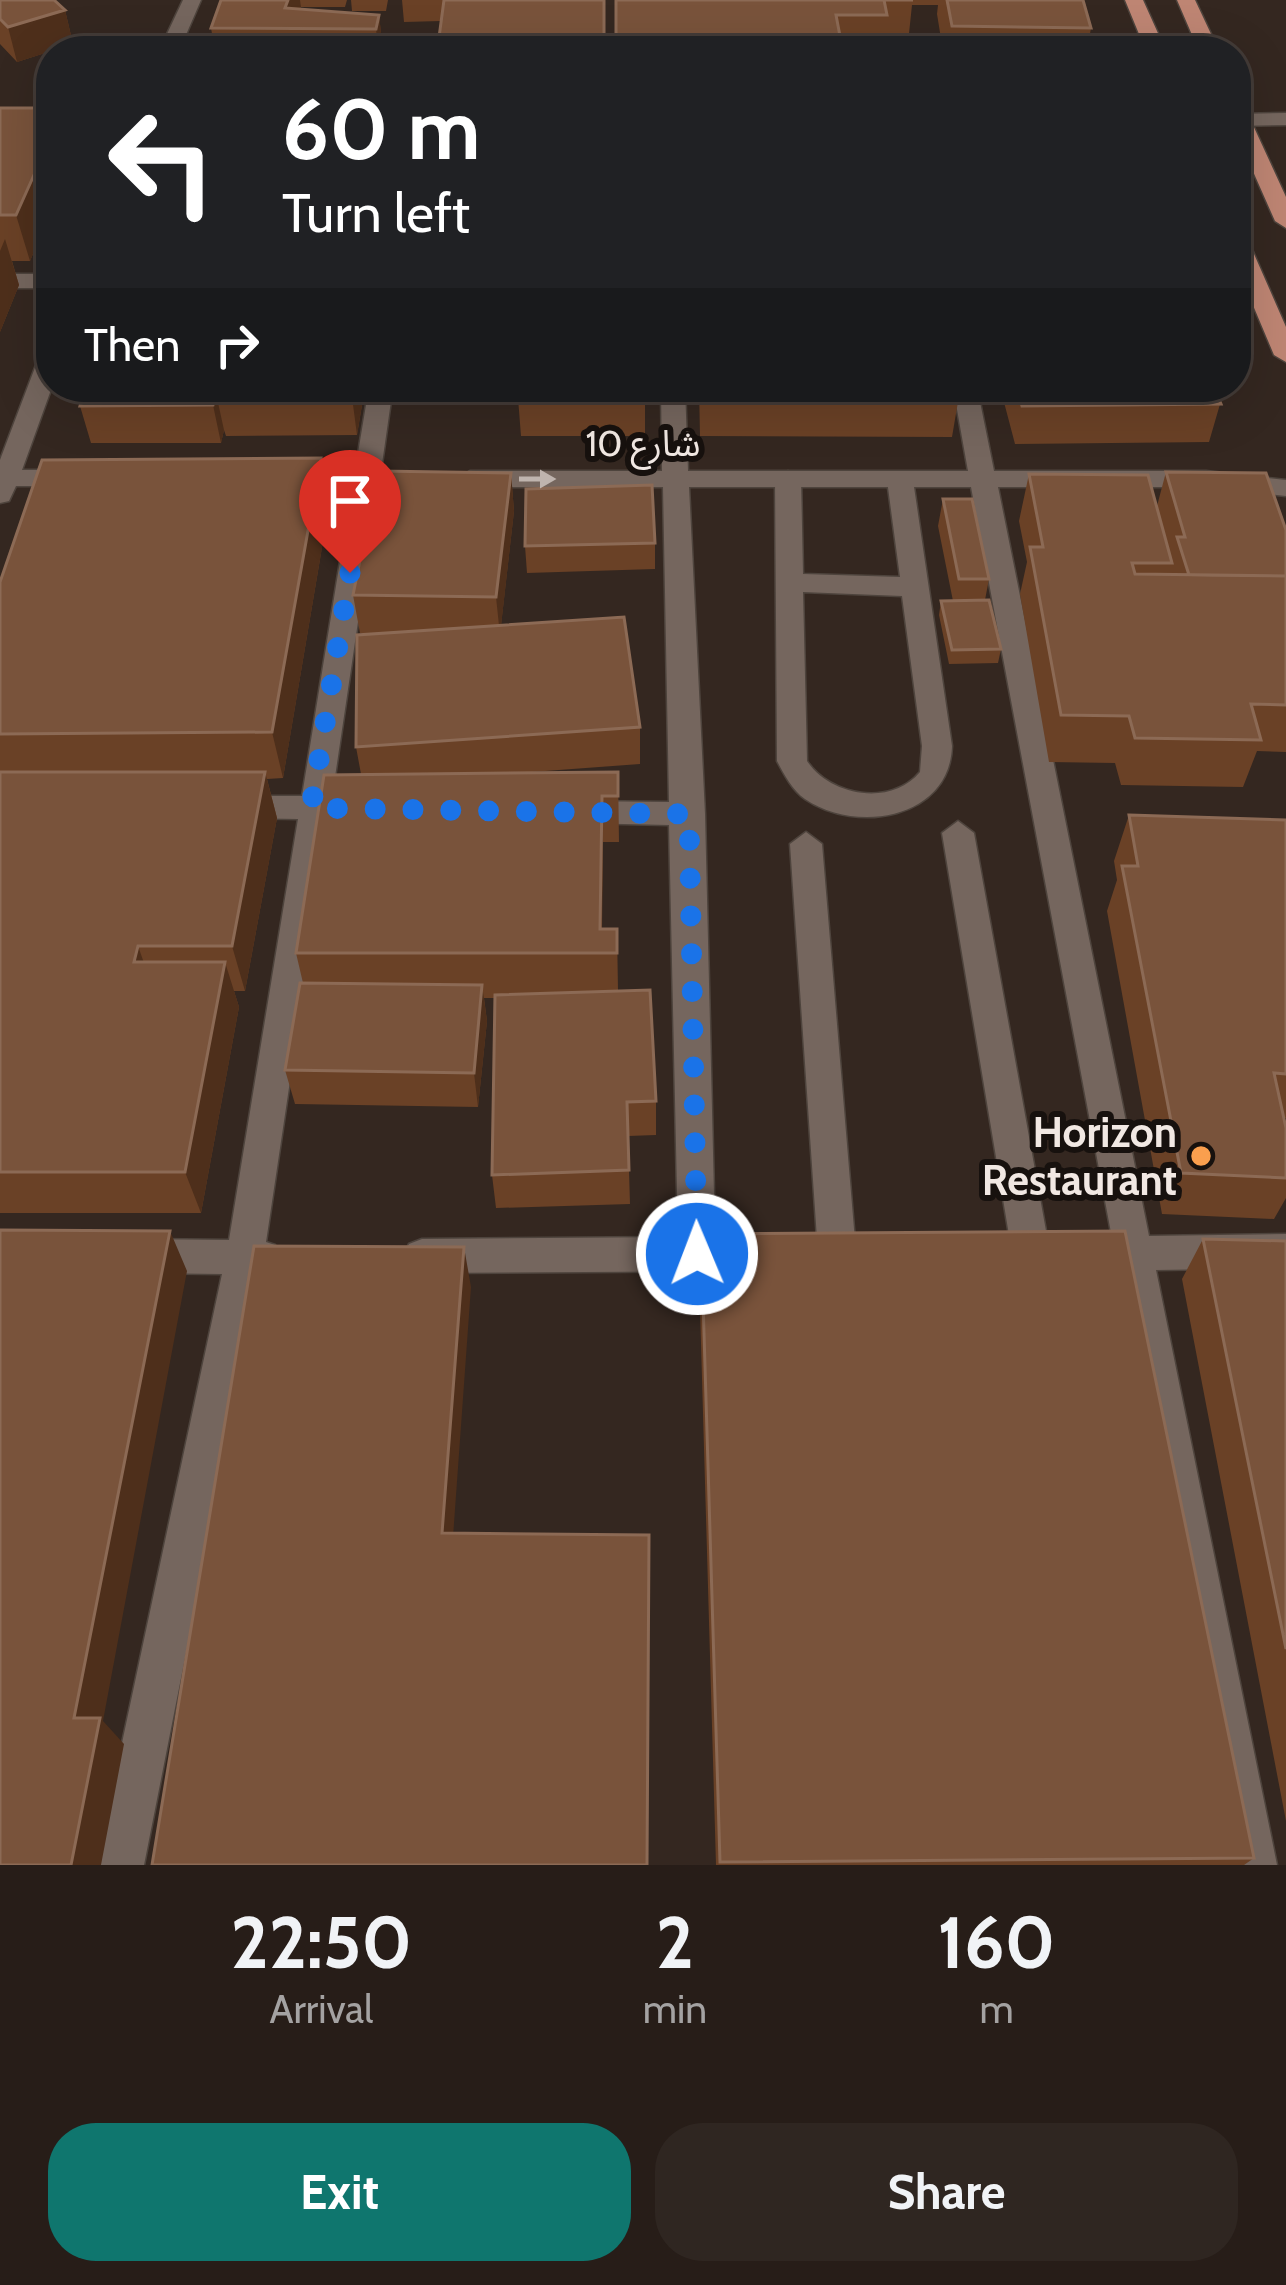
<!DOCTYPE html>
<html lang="en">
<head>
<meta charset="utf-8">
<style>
  body { margin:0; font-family:Cabin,"Noto Sans Arabic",sans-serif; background:#2f2621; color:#f1f3f6; height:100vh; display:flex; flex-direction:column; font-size:45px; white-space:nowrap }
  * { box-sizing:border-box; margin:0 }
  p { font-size:39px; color:#a4a2a2 }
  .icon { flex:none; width:66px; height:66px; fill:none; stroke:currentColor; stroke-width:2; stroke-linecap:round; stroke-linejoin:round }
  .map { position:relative; height:1865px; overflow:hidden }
  .panel { display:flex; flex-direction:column; background:#271d18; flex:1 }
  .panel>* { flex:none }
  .hud { position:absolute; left:36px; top:36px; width:1215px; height:366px; border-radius:48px; box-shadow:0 12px 48px #0002,0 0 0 3px #433b37; background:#202124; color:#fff; overflow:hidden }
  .pin { position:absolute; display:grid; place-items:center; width:102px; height:102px; color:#fff; margin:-123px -51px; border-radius:50% 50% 50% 0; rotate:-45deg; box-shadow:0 0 12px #0007 }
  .pin .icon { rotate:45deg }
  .me { position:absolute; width:132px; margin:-66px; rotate:359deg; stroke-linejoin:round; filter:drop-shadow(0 0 9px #0008) }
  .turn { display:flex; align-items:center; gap:42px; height:252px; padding:0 48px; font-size:54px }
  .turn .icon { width:156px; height:156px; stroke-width:2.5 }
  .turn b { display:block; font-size:84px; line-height:102px }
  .then { display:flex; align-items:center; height:114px; padding:0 48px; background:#0003; gap:24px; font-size:45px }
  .eta { display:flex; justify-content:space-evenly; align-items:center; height:204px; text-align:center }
  .eta b { font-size:72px; font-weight:700; line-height:84px }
  .action { display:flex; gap:24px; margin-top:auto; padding:24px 48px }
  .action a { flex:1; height:138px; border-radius:48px; background:#0f766e; color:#fff; font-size:48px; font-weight:700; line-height:138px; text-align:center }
  .action a+a { background:#2f2621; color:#f1f3f6 }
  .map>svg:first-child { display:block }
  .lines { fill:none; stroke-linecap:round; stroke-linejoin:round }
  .service-casing { stroke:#4e443d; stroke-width:3 }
  .minor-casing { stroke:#4e443d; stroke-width:3 }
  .tertiary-casing { stroke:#4e443d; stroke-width:3 }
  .primary-casing { stroke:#4e443d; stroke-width:3 }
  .service { fill:#75665e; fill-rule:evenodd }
  .minor { fill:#75665e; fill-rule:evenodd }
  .tertiary { fill:#75665e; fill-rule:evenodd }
  .primary { fill:#be8573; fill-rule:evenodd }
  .wall { fill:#6a4126 }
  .shaded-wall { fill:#4e2f1b }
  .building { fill:#79533b; stroke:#8c6a55; stroke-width:3 }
  .oneway { fill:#bfb4ae }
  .route { stroke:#1a73e8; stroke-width:21; stroke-dasharray:0 37.8 }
  .poi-dot { fill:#fa9f4e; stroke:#17110e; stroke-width:4.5 }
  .labels { text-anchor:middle; stroke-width:12; stroke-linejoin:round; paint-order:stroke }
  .far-street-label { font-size:36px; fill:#f1e8e3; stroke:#17110e }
  .poi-label { font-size:42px; font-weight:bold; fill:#f1e8e3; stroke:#17110e; text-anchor:end }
</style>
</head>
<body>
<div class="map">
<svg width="1286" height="1865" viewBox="0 0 1286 1865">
  <rect width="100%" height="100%" fill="#342720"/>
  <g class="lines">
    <g class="service-casing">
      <path id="service" d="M788,471L801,479L803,574L900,577L887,480L900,472L913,480L952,746C950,819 856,834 805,799C792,790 784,774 777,761L775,479ZM803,592L902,596L922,746L920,772C891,807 830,796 807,761Z
        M958,821L974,833L1050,1253L1044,1265L1031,1270L1018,1265L1012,1253L942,833Z
        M806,832L822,844L856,1253L850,1265L837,1270L824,1265L818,1253L790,844Z"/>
    </g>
    <g class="minor-casing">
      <path id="minor" d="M183,0H201L179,51H159Z
        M0,274H51V288H0Z
        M51,350L52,387L22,470H82L95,478L82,486H16L9,501L0,503V460L39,357Z
        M369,387H393L381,471L401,479L378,487L332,797L349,808L344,816L329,819L266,1242L275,1245L281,1257L275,1269L261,1274L144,1865H96L222,1274L140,1273L127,1268L121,1256L127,1244L140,1239L229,1240L298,819L229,818L213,807L229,796H302L352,487L284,486L271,478L284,470L355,471Z
        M661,387H685L688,471H968L953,387H977L994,471H1206L1286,480V496L1206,487H998L1149,1236L1286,1234V1268L1156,1270L1277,1865H1229L1118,1270L1105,1265L1099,1253L1112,1238L971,487H689L705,814L715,1237L755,1242L761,1254L755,1266L742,1271L422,1273L409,1268L403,1256L409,1244L422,1239L678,1237L669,825L577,823L561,812L577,801L669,802L663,487H470L457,479L470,471H662Z"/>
    </g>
    <g class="tertiary-casing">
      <path id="tertiary" d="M1286,113V125L1236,126V114Z"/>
    </g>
    <g class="primary-casing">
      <path id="primary" d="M1125,0H1143L1166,51H1146Z
        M1177,0H1195L1219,51H1199Z
        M1236,104L1246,110L1286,197V228L1275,221L1236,133Z
        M1236,231L1247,238L1286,327V362L1274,355L1236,265Z"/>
    </g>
    <use href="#service" class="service"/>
    <use href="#minor" class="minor"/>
    <use href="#tertiary" class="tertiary"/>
    <use href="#primary" class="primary"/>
  </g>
  <path class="wall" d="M0,0L65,10L73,44L17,62L0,44Z
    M221,0H347L345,7H301L300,9L379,15L383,51H215L211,28Z
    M351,0H388L386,11H352Z
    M402,0H605V51H438L441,21L404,22Z
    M616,0H1083L1091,28L1087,51H943L937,14L938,5H912L908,43H884V51H616Z
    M0,108H51V211L30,261H12L19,285L0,332Z
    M86,387H365L357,435L226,436L224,430L221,443H91L80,406Z
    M645,387V436H521L518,398Z
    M699,387H959L960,390L952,437L700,436Z
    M1000,387H1225L1209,442L1015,444Z
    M1166,472L1286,530V752L1257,751L1243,787L1121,785L1115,763L1049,762L1020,594L1027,562L1019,521L1029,474L1157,506Z
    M511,473L514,511L501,625L640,727V764L518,773L618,772L619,842H603L602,929H617L618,991L656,1101V1135L628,1136L630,1204L496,1208L492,1175L495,998H484L487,1021L478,1107L295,1104L285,1070L303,983L296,953L361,774L356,747L380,633H360L353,595Z
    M943,499L989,579L985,600L1001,649L998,663L949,664L939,615L941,601H953L938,526Z
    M329,506L283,778L267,779L277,818L245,991H234L239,1007L201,1213H0V582Z
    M655,543V569L527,573L525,546Z
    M1129,815L1286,820V1118H1284L1286,1128V1198L1274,1219L1162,1214L1107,911L1117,880L1114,861Z
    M701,1234L1254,1858L1244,1865H716L699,1274Z
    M1203,1239L1286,1241V1821L1182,1279Z"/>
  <path class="shaded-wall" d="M288,0H300L301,7L295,28L285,8Z
    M65,10L73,44L17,62L8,27Z
    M379,15L383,50V51H378L376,29Z
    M51,137V211L30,261L16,215Z
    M5,239L19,285L0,332V251Z
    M217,387H235L217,398L224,430L221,443L213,405Z
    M353,387H365L357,435L352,397Z
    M321,458L329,506L283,778L272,732Z
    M511,473L514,511L500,635L496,597Z
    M265,772L277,818L245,991L232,946Z
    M602,796L603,842L601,953Z
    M138,946L154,991L134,962Z
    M225,962L239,1007L201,1213L185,1172Z
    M482,985L487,1021L478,1107L474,1073Z
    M170,1231L187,1271L103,1721L124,1744L101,1865H71L74,1718Z
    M464,1247L471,1287L451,1565L442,1533Z"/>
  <path class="building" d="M0,0H54L65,10L8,27L0,19Z
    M221,0H288L285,8L379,15L376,29L211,28Z
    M444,0H604V44L438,45Z
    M616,0H913H884L887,15H836L840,36L616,37Z
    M947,0H1083L1091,28L952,26Z
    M0,108H51V137L16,215H0Z
    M86,387H217L213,405L80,406Z
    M220,387H353L352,397L217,398Z
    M519,387H645V398H518Z
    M701,387H959L960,390L701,389Z
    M1017,387H1214L1221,404L1022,406Z
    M321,458L272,732L0,734V582L42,460Z
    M378,471L511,473L496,597L353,595Z
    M1166,472L1266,473L1286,530V576L1189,575L1177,537H1185Z
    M1029,474L1148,475L1172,563H1132L1135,574L1286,576V705L1251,704L1261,740L1135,738L1129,716L1061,715L1030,547H1043Z
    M652,485L655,543L525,546L526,489Z
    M943,499H972L989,579H959Z
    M989,600L1001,649L952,650L941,601Z
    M624,617L640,727L356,747L357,635Z
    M0,772H265L232,946H138L134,962H225L185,1172H0Z
    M618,772V796H602L600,929H617V953H296L324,775Z
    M1129,815L1286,820V1074L1274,1073L1286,1128V1178L1181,1173L1122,866H1138Z
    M300,983L482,985L474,1073L285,1070Z
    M650,990L656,1101L627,1102L629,1170L492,1175L495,995Z
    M0,1230L170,1231L74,1718H100L71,1865H0Z
    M1125,1231L1254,1858L720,1862L701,1234Z
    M1203,1239L1286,1241V1649Z
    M254,1246L464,1247L442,1533L649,1535L647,1865H152Z"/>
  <defs><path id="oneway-solid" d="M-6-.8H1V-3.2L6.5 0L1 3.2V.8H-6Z" transform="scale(3)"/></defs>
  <use class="oneway" href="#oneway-solid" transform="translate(537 479)"/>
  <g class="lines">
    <path class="route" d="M350,573L311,808L689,814L697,1254"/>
  </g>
  <circle class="poi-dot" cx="1201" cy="1156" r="12"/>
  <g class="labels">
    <g class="far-street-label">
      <text x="643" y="456">شارع 10</text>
    </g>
    <g class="poi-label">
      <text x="1177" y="1147">Horizon<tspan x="1177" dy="48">Restaurant</tspan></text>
    </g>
  </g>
</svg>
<div class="pin" style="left:350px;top:573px;background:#d93025"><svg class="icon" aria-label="arrive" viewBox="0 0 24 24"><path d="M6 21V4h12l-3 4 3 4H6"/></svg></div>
<svg class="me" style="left:697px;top:1254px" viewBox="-20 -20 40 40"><circle r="17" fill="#1a73e8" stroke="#fff" stroke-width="3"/><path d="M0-11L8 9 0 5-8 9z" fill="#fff"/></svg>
<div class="hud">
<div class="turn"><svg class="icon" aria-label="left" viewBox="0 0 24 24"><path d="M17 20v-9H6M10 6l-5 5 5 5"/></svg><div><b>60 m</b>Turn left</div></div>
<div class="then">Then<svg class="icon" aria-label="right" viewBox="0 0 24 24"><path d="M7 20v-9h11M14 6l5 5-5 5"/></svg></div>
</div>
</div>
<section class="panel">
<div class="eta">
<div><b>22:50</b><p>Arrival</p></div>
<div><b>2</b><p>min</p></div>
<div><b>160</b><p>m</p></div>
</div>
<div class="action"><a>Exit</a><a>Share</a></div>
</section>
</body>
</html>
